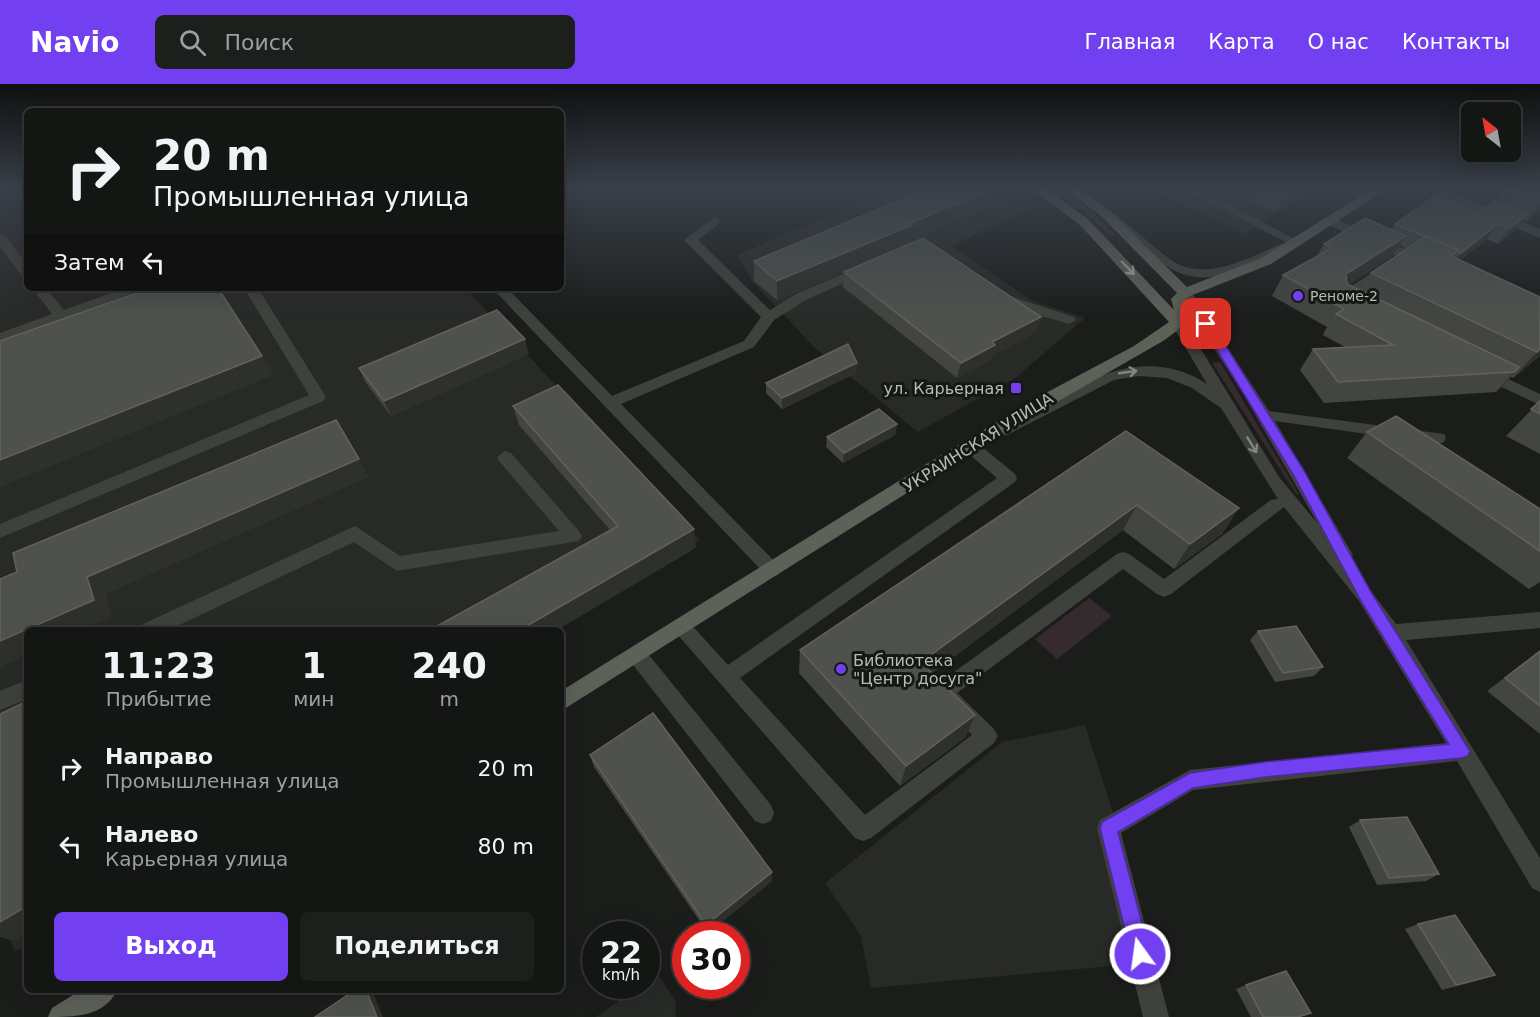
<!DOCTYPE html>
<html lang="ru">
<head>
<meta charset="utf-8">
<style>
  body { margin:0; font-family:"DejaVu Sans",sans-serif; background:#1d1f1d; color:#f1f3f6; height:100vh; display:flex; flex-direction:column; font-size:22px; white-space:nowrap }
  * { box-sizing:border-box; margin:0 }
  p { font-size:20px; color:#9d9fa0 }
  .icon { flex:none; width:33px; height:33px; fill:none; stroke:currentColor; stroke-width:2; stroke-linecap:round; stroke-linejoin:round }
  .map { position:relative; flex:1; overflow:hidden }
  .details { position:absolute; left:24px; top:543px; width:540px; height:366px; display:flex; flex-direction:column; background:#141614; border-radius:9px; box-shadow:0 6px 24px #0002,0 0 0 2px #333534 }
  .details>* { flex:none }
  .hud { position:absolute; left:24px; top:24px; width:540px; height:183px; border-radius:9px; box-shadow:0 6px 24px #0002,0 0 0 2px #333534; background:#141614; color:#f1f3f6; overflow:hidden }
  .needle { width:39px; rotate:329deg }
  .fabs { position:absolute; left:1461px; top:18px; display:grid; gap:12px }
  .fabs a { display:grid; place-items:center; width:60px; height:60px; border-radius:9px; background:#141614; box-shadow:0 6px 24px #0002,0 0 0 2px #333534; font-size:30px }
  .speed { position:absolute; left:582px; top:837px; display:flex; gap:12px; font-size:30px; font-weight:700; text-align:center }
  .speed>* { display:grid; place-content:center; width:78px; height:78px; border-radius:50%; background:#141614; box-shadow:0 6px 24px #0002,0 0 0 2px #333534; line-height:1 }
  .speed small { font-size:15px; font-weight:400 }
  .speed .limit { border:9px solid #d22; background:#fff; color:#111 }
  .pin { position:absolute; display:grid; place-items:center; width:51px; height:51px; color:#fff; margin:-26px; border-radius:12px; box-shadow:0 3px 9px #0006 }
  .me { position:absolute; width:66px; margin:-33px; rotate:346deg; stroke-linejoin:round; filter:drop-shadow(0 0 4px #0008) }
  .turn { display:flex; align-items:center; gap:21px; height:126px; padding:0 30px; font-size:27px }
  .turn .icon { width:78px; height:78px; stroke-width:2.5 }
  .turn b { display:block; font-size:42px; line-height:51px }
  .then { display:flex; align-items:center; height:57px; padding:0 30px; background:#0003; gap:12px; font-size:22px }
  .eta { display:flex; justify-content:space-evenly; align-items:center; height:102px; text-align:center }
  .eta b { font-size:36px; font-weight:800; line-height:42px }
  .primary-button { display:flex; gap:12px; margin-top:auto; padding:12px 30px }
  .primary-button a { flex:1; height:69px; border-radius:9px; background:#7240f0; color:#fff; font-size:24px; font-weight:800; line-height:69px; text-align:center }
  .primary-button a+a { background:#1d1f1d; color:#f1f3f6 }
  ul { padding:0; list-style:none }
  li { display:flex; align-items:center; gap:18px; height:78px; padding:0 30px }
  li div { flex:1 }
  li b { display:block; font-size:22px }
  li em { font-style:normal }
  header { display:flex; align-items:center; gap:36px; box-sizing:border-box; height:84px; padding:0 30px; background:#7240f0; color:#fff }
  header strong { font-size:28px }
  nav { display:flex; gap:33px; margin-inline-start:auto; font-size:21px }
  .search { width:420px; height:54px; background:#1d1f1d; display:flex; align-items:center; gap:15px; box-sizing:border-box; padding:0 21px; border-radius:9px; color:#9d9fa0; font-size:22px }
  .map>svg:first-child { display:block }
  .built { fill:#282a27 }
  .green { fill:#352a2d }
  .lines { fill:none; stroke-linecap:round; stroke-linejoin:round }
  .minor { fill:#3f423c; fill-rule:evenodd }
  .major { fill:#5d6158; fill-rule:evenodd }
  .wall { fill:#434540; fill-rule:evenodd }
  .shaded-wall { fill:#2e302c }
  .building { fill:#4f524c; stroke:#60625b; stroke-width:1.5 }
  .oneway { stroke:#a5aa9c }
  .oneway2 { stroke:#81857a }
  .route { fill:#7240f0; stroke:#4a2a9c; stroke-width:1.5 }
  .poi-dot { fill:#7240f0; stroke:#161816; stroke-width:2 }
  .labels { text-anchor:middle; stroke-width:6; stroke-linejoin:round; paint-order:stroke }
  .far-poi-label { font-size:14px; fill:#b7bcad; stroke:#161816; text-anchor:start }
  .poi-label { font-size:16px; fill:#b7bcad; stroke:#161816; text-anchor:end }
  .street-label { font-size:16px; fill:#b7bcad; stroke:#161816 }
</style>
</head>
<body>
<header>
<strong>Navio</strong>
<div class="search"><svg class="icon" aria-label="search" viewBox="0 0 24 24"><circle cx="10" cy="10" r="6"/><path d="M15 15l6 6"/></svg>Поиск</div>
<nav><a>Главная</a><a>Карта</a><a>О нас</a><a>Контакты</a></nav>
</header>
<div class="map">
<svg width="1540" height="933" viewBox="0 0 1540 933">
  <rect width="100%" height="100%" fill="#1b1d1b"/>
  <path class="built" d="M27,104V204H465L700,456L550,546H27V861L14,868L0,813V105Z
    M893,104H968L1028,125L951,162L1031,216L1085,234L1015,294L918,348L814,263L752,197L737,171Z
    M1150,104H1315L1242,150Z
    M1085,641L1120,751L1154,878L871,904L861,852L825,799L1002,658Z
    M657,889L675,916L676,933H596L639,902H646L647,896Z"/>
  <path class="green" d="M1050,105C1070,104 1102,137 1116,151L1110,152L1084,128Z
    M1220,278L1299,410H1296L1212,279Z
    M1089,514L1112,532L1057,575L1035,555Z"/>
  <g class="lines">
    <path class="minor" d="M1180,104H1196L1301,158C1291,168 1274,173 1261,178C1197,204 1182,198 1131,155C1121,146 1108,139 1099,129L1101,126H1109C1131,141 1150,161 1171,176C1206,200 1252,172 1286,158Z
      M1422,104H1440L1540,145V154Z
      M715,133L719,134V140L698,156L770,226L796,210L860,183H870L872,186L806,216L774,236L754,263L621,320L778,481L781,486L778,491L772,493L766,491L492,204H507L612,312L744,257L761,233L684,156Z
      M1331,133L1412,168L1414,171L1349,216L1348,220L1335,219V213L1397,172L1327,140V134Z
      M0,151L5,152L27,180V193L22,192L0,163Z
      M32,204H46L64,226L125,204H145L0,259V249L52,230Z
      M244,204H258L326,313L323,317L0,454V440L309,311Z
      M1185,205L1192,209L1269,327L1444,350L1446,354L1444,358L1438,360L1275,337L1353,471L1348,477L1396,540L1540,528V544L1406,556L1540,774V808L1532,804L1457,677L1193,706L1121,749L1169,933H1143L1097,744L1100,736L1190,686L1446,659L1359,517L1284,423L1171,510L1164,513L1157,510L1123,485L957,609L994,645L998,652L994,659L871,754L863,757L855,754L671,543L674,537L681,535L688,537L728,581L997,394L964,366L962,362L964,358H976L1015,390L1017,394L1015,398L740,594L865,731L972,651L935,614L932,608L935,602L1117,470L1123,468L1129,470L1164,495L1271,416L1278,415L1221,324L1192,304L1167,294L1138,292L1114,296L1007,351H995L993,347L995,343C1063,314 1132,252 1207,300L1171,239L1178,235L1185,239L1279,393L1318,440L1241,306L1178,209Z
      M1007,211L1074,233L1076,236L1069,240L1007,222L1000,215Z
      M1485,284L1540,310V321L1480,293L1477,289Z
      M505,367L511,369L579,447L582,452L579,457L397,487L354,458L169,546H140L143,540L355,442L400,472L559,447L499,377L497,373Z
      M637,562L644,565L771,721L774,729L771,737L763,740L755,737L630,577L627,571L630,565Z
      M27,596V615L0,626V607Z"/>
    <path class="major" d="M1031,104H1045L1088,135L1174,226L1171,215L1177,209L1101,132L1064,104H1079L1109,126L1187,203L1261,174L1373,104H1388L1271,180L1190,212L1185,216C1191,238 1180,245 1163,257L991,356L561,627V607L918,385L1042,311L1134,262L1169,238L1080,141Z
      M81,906H117C105,933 73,933 48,933L52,924Z"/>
  </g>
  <path class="wall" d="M1224,104H1305L1301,113L1276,129Z
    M1508,104H1540V126L1527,137L1523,136L1515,146L1498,160L1487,155L1460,176L1540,213V272L1513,294L1511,293L1496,308L1324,319L1300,286L1313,265L1345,263L1323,251L1327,243L1272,212L1283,191L1316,173L1324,160L1392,146L1395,140L1479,129L1497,119ZM1400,161L1407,165L1371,189L1360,207L1349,201L1392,172Z
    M990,105L985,124L909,158V160L1041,233L1036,248L993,271L991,276L957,294L843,203L844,188L777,216L754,197V177Z
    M529,270L391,332L366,299L359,284Z
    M857,279L856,289L782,325L766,309V299Z
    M1540,317V370L1506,352Z
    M513,322L696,464L610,446L519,341Z
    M897,340L895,351L843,379L826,363L827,353Z
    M1126,347L1239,424L1222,450L1174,485L1123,446L932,589L966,653L900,702L799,589L800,566Z
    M1367,348L1540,425V498L1529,505L1347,374Z
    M1258,547L1323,583L1314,592L1275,598L1250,556Z
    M1540,567V650L1487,607Z
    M590,671L772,788V797L708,849L594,683Z
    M1360,736L1439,790L1426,797L1377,801L1349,743Z
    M1418,840L1495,891L1480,896L1442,906L1405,845Z
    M1246,901L1299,933H1251L1236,905Z"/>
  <path class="shaded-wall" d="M18,104H27V114L22,116L15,105Z
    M1298,104H1305L1301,113L1276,129L1283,114Z
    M990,105L985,124L909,158V161L777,216V197Z
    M1540,119V126L1527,137Z
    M1527,131L1515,146L1498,160L1509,145Z
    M1498,140L1487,155L1450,184L1461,169Z
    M1406,152L1392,172L1334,211L1346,190Z
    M1041,233L1036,248L993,271L991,276L957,294L961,279L992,258Z
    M525,255L529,270L391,332L384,317Z
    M1540,265V272L1513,294L1537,268Z
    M262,272L274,291L0,403V376Z
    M857,279L856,289L782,325V314Z
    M1519,283L1501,304L1496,308L1514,288Z
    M897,340L895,351L843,379L844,369Z
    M359,375L369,393L106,510L112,533L83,546H27V571L0,583V557L87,493Z
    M1137,421L1123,446L915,601L921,578Z
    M1239,424L1222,450L1174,485L1190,460Z
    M694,445L696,464L557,546H520Z
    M975,631L966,653L900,702L906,682Z
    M772,788V797L708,849L706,841Z
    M27,822V850L14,857L0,853V838Z
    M366,906H372L383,933H377Z"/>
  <path class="building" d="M929,104L990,105L909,140L912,141L777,197L754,177Z
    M1263,104H1298L1283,114Z
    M1530,104H1540V108Z
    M1436,111L1479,129L1494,117L1527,131L1509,145L1498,140L1461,169L1457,167L1458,166L1395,140Z
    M1365,134L1406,152L1346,190L1347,200L1519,283L1514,288L1338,298L1313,265L1393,261L1336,230L1344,225L1283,191L1332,164L1324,160Z
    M1426,152L1458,166L1451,172L1540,213V265L1537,268L1371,189Z
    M923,154L1041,233L992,258L995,261L961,279L844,188Z
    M151,204H218L262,272L0,376V257Z
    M497,226L525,255L384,317L359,284Z
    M848,260L857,279L782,314L766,299Z
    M558,301L694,445L520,546H430L618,442L513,322Z
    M1540,317V330L1531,325Z
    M879,325L897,340L844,369L827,353Z
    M1396,332L1540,425V467L1367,348Z
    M336,336L359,375L87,493L94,516L0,557V495L17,488L13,469Z
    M1126,347L1239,424L1190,460L1137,421L921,578L975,631L906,682L800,566Z
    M1296,542L1323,583L1283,589L1258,547Z
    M1540,567V622L1505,594Z
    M27,617V822L0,838V630Z
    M653,629L772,788L706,841L590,671Z
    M1407,733L1439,790L1389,794L1360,736Z
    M1455,831L1495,891L1456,901L1418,840Z
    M1286,887L1311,929L1298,933H1263L1246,901Z
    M355,906H366L377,933H315Z"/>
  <defs><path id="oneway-shaft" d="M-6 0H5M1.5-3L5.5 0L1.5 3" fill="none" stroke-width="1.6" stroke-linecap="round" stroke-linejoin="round" transform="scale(1.5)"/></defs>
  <use class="oneway" href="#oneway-shaft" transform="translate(1128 184) rotate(46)"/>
  <g class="oneway2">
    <use href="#oneway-shaft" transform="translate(1128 288) rotate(-8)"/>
    <use href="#oneway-shaft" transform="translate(1252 361) rotate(59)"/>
  </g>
  <linearGradient id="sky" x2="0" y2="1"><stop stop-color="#0f100f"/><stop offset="0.44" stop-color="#39404a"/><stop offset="1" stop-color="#39404a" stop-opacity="0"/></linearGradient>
  <rect width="1540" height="235" fill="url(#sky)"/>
  <path class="route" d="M1206,236L1212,240L1303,385L1371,508L1470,667L1468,672L1462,674L1265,693L1193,704L1118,748L1150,870L1147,877L1140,880L1134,877L1131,870L1100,744L1102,738L1190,689L1265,678L1449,660L1361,517L1293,390L1201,240Z"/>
  <g class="poi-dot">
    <circle cx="1298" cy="212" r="6"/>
    <rect x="1010" y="298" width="12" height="12" rx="3"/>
    <circle cx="841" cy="585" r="6"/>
  </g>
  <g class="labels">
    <g class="far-poi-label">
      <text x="1310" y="217">Реноме-2</text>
    </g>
    <g class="poi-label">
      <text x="1004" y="310">ул. Карьерная</text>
      <text x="853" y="582" text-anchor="start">Библиотека<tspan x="853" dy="18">"Центр досуга"</tspan></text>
    </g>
    <g class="street-label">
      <text transform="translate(978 358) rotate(-32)" y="6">УКРАИНСКАЯ УЛИЦА</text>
    </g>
  </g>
</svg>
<div class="fabs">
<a><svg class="needle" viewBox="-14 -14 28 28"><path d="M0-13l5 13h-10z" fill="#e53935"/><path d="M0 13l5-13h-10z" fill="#9d9fa0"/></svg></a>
</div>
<div class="speed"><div>22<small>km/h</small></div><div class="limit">30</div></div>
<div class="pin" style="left:1206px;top:240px;background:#d93025"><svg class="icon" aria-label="arrive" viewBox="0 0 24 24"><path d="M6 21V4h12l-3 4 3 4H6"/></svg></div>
<svg class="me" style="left:1140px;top:870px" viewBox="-20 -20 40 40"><circle r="17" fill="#7240f0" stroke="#fff" stroke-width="3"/><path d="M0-11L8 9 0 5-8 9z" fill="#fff"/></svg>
<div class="hud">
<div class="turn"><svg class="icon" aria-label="right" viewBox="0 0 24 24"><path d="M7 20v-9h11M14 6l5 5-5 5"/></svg><div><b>20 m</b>Промышленная улица</div></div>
<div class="then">Затем<svg class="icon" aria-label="left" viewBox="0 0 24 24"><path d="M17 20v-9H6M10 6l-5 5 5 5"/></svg></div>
</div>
<section class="details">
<div class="eta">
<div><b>11:23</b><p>Прибытие</p></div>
<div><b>1</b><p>мин</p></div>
<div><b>240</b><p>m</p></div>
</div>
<ul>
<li><svg class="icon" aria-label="right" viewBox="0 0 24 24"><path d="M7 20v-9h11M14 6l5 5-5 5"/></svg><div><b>Направо</b><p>Промышленная улица</p></div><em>20 m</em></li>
<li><svg class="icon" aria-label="left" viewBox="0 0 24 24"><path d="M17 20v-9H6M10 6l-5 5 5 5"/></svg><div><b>Налево</b><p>Карьерная улица</p></div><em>80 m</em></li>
</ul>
<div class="primary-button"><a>Выход</a><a>Поделиться</a></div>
</section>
</div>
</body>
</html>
